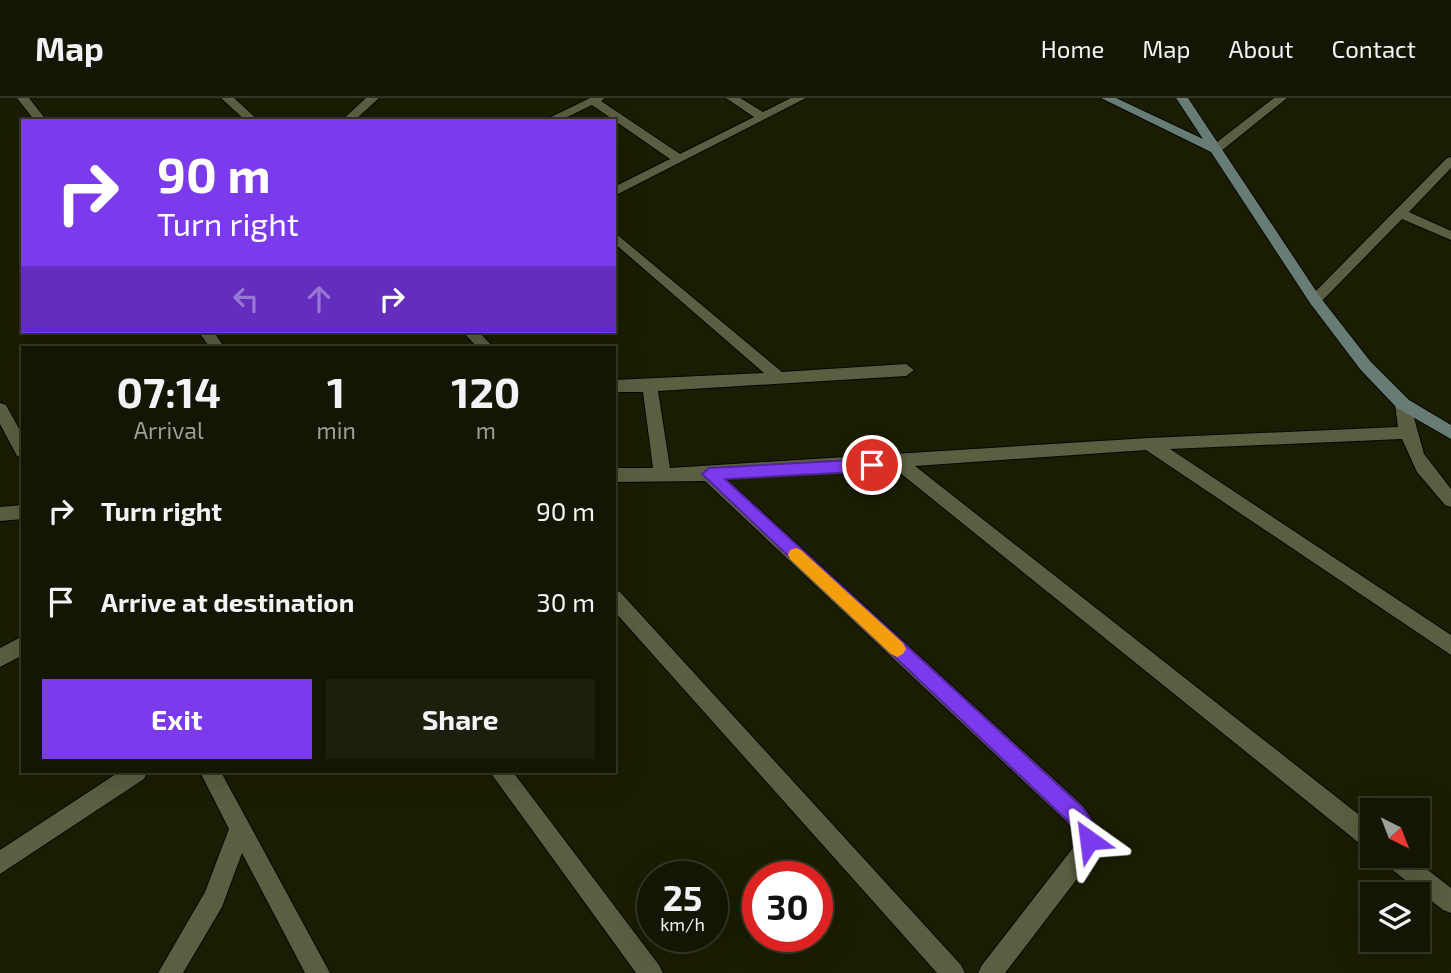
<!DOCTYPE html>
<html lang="en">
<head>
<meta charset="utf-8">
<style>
  body { margin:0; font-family:"Exo 2",sans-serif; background:#1d1f0c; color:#f1f3f6; height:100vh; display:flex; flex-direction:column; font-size:26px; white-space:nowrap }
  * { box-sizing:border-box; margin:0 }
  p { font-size:23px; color:#9d9f99 }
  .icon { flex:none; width:38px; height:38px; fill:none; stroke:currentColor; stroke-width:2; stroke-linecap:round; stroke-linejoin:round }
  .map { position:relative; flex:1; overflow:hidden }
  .panel { position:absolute; left:21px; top:248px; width:595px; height:427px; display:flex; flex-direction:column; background:#141602; border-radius:0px; box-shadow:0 7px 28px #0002,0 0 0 2px #333524 }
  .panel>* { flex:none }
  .banner { position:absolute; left:21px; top:21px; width:595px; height:214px; border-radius:0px; box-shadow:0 7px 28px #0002,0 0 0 2px #333524; background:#7c3aed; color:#fff; overflow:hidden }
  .needle { width:46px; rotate:138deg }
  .fabs { position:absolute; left:1360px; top:700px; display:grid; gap:14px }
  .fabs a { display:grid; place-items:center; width:70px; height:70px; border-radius:0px; background:#141602; box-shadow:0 7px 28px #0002,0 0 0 2px #333524; font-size:35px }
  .speed { position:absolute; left:637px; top:763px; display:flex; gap:14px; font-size:35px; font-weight:700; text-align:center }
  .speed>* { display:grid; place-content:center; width:91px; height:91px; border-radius:50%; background:#141602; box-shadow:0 7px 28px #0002,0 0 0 2px #333524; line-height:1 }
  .speed small { font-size:18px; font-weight:400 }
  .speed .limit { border:10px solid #d22; background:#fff; color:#111 }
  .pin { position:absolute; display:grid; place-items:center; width:60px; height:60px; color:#fff; margin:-30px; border:4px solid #fff; border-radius:50%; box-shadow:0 2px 7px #0007 }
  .me { position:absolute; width:77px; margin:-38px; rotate:329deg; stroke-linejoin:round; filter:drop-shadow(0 0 5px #0008) }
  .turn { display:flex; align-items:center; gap:24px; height:147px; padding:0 21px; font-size:32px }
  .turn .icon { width:91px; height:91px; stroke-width:2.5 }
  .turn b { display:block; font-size:49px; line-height:60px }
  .lanes { display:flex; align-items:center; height:66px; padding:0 21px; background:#0003; justify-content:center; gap:35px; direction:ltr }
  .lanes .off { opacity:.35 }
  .eta { display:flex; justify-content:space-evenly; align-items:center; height:119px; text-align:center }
  .eta b { font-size:42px; font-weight:700; line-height:49px }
  .button { display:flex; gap:14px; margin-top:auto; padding:14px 21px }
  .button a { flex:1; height:80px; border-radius:0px; background:#7c3aed; color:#fff; font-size:28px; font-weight:700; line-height:80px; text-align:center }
  .button a+a { background:#1d1f0c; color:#f1f3f6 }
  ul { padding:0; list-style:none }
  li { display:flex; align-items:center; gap:21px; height:91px; padding:0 21px }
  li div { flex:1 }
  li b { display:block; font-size:26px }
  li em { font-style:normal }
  header { display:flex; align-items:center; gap:42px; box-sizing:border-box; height:98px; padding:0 35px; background:#141602; border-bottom:2px solid #333524 }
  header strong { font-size:33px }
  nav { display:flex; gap:38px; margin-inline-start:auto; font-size:24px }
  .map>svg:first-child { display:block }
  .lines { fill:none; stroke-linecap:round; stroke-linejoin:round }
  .street-casing { stroke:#060700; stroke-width:2 }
  .secondary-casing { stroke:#060700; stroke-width:2 }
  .street { fill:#5b5e40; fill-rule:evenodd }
  .secondary { fill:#667c74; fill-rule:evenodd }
  .route { fill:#7c3aed; stroke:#51269a; stroke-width:2 }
  .slow { fill:#f59e0b }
</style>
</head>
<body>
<header>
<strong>Map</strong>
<nav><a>Home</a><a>Map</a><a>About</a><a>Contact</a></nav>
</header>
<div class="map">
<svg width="1451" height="875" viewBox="0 0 1451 875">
  <rect width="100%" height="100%" fill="#1b1d02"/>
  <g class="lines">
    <g class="street-casing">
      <path id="street" d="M17,0H29L47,23H35Z
        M221,0H234L259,23H246Z
        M366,0H379L354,23H341Z
        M590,0H605L601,3L680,56L754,19L726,0H740L763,14L791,0H806L614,98V89L670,61L592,7L559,23H543Z
        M1274,0H1287L1220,54H1212V48Z
        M1451,59V70L1409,114L1451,133V142L1402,121L1320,205H1310V199L1447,60Z
        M614,134L782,274L906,266L914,272L906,278L658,293L670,370L1149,340L1398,329L1395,306L1397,302H1409L1424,356L1451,391V409L1445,407L1417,374L1402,341L1170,351L1451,537V557L1146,352L915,368L1372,727V752L1364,749L894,370L726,381L1083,708C1096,726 1101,739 1093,760L1005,875H978L982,867L1076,746V736L1067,724L705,383L614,384V370H653L643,294H614V282L764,275L614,145Z
        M198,233H213L225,250H210Z
        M462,233H478L494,250H478Z
        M0,305L6,307L23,338V359L17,358L0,326Z
        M23,407V421L0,423V409Z
        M614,492L620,494L961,867L965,875H937L614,513Z
        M23,538V557L0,569V550Z
        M119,674H147L144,681L0,776V752Z
        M200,674H221L330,875H305L242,755L222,809L183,875H158L205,794L229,731Z
        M490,674H513L659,867L663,875H636Z
        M1382,758H1410L1451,790V815L1443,812L1385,766Z"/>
    </g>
    <g class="secondary-casing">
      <path id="secondary" d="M1101,0H1116L1203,41L1176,0H1188L1320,199L1370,263L1409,302L1451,327V341L1397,310L1360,271L1310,205L1211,54Z"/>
    </g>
    <use href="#street" class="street"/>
    <use href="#secondary" class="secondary"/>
  </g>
  <path class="route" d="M872,361L879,367L872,373L725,381L1082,709C1091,721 1102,734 1096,749L1089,752L1082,749L1078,735L1068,723L702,376L709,370Z"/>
  <path class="slow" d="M796,450L801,452L903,545L906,551L903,556L897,559L891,556L790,461L788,457L790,452Z"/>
</svg>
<div class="fabs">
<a><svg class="needle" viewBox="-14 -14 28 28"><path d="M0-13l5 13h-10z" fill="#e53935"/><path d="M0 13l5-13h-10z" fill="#9d9f99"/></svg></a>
<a><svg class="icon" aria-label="layers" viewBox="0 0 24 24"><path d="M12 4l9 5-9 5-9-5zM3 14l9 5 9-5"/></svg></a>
</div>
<div class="speed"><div>25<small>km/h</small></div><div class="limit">30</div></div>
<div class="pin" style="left:872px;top:367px;background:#d93025"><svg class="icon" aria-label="arrive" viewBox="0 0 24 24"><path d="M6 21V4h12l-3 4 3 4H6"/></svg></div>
<svg class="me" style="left:1089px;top:742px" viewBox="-20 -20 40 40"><path d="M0-17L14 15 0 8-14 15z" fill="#7c3aed" stroke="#fff" stroke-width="4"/></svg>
<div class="banner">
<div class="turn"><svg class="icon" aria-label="right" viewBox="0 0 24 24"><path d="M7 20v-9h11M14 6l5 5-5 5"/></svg><div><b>90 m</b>Turn right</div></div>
<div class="lanes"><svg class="icon off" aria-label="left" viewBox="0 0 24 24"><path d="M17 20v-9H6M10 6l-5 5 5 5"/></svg><svg class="icon off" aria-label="ahead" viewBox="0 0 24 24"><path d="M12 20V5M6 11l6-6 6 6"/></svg><svg class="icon" aria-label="right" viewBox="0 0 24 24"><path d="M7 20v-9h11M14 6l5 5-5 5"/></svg></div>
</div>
<section class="panel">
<div class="eta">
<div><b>07:14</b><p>Arrival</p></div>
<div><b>1</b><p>min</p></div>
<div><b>120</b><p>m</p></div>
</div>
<ul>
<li><svg class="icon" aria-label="right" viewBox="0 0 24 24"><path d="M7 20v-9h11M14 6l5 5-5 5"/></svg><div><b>Turn right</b></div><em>90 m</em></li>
<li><svg class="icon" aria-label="arrive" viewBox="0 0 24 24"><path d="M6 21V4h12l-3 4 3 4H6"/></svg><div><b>Arrive at destination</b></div><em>30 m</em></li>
</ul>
<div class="button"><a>Exit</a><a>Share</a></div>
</section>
</div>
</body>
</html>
